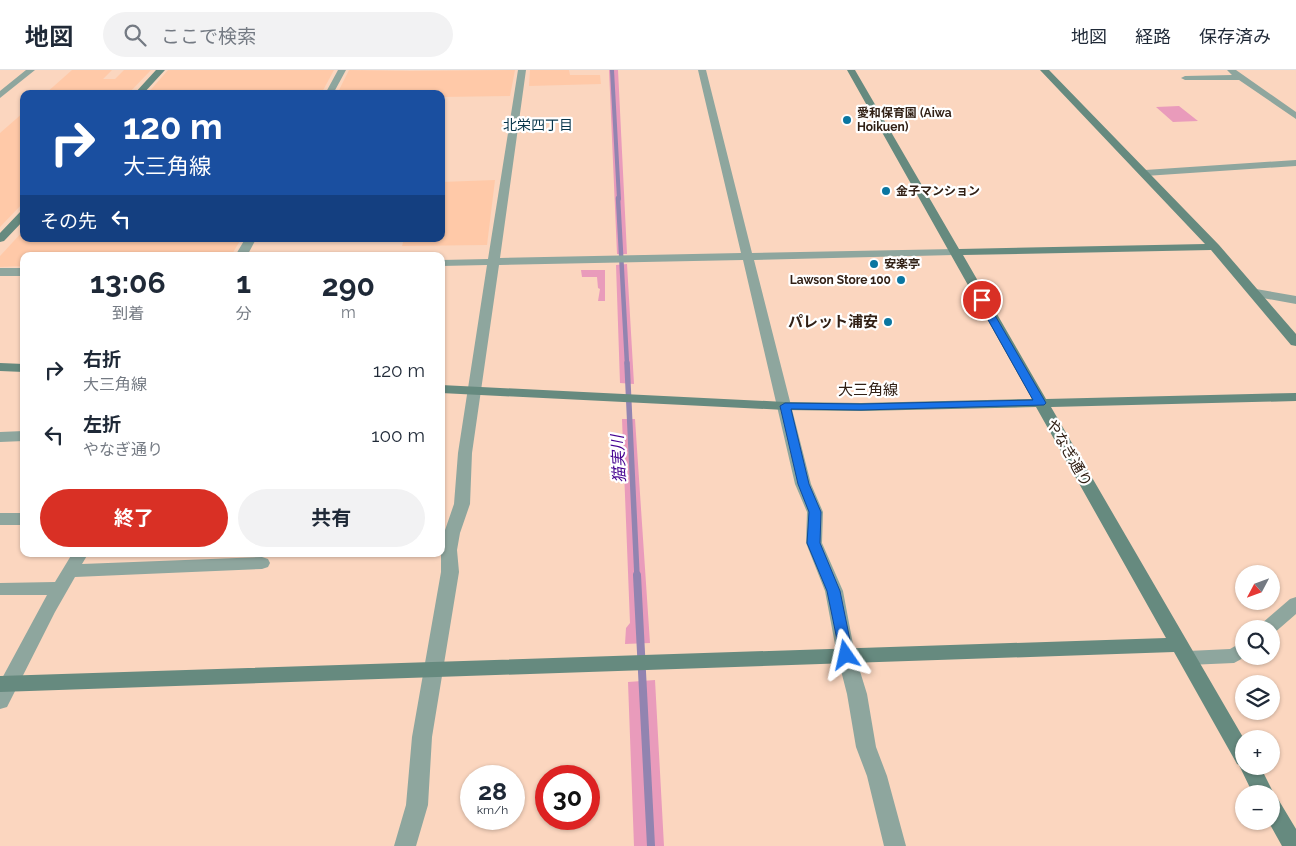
<!DOCTYPE html>
<html lang="ja">
<head>
<meta charset="utf-8">
<style>
  body { margin:0; font-family:Raleway,"Noto Sans JP",sans-serif; background:#f2f2f3; color:#1f2937; height:100vh; display:flex; flex-direction:column; font-size:19px; white-space:nowrap }
  * { box-sizing:border-box; margin:0 }
  p { font-size:16px; color:#747a83 }
  .icon { flex:none; width:28px; height:28px; fill:none; stroke:currentColor; stroke-width:2; stroke-linecap:round; stroke-linejoin:round }
  .map { position:relative; flex:1; overflow:hidden }
  .panel { position:absolute; left:20px; top:182px; width:425px; height:305px; display:flex; flex-direction:column; background:#fff; border-radius:10px; box-shadow:0 1px 4px #0004 }
  .panel>* { flex:none }
  .hud { position:absolute; left:20px; top:20px; width:425px; height:152px; border-radius:10px; box-shadow:0 1px 4px #0004; background:#1a4fa0; color:#fff; overflow:hidden }
  .needle { width:32px; rotate:229deg }
  .buttons { position:absolute; left:1235px; top:495px; display:grid; gap:10px }
  .buttons a { display:grid; place-items:center; width:45px; height:45px; border-radius:50%; background:#fff; box-shadow:0 1px 4px #0004; font-size:25px }
  .speed { position:absolute; left:460px; top:695px; display:flex; gap:10px; font-size:25px; font-weight:700; text-align:center }
  .speed>* { display:grid; place-content:center; width:65px; height:65px; border-radius:50%; background:#fff; box-shadow:0 1px 4px #0004; line-height:1 }
  .speed small { font-size:12px; font-weight:400 }
  .speed .limit { border:8px solid #d22; background:#fff; color:#111 }
  .pin { position:absolute; display:grid; place-items:center; width:42px; height:42px; color:#fff; margin:-21px; border:2px solid #fff; border-radius:50%; box-shadow:0 1px 5px #0007 }
  .me { position:absolute; width:55px; margin:-28px; rotate:349deg; stroke-linejoin:round; filter:drop-shadow(0 0 4px #0008) }
  .turn { display:flex; align-items:center; gap:18px; height:105px; padding:0 20px; font-size:22px }
  .turn .icon { width:65px; height:65px; stroke-width:2.5 }
  .turn b { display:block; font-size:35px; line-height:42px }
  .then { display:flex; align-items:center; height:48px; padding:0 20px; background:#0003; gap:10px; font-size:19px }
  .eta { display:flex; justify-content:space-evenly; align-items:center; height:85px; text-align:center }
  .eta b { font-size:30px; font-weight:700; line-height:35px }
  .cta { display:flex; gap:10px; margin-top:auto; padding:10px 20px }
  .cta a { flex:1; height:58px; border-radius:30px; background:#d93025; color:#fff; font-size:20px; font-weight:700; line-height:58px; text-align:center }
  .cta a+a { background:#f2f2f3; color:#1f2937 }
  ul { padding:0; list-style:none }
  li { display:flex; align-items:center; gap:15px; height:65px; padding:0 20px }
  li div { flex:1 }
  li b { display:block; font-size:19px }
  li em { font-style:normal }
  header { display:flex; align-items:center; gap:30px; box-sizing:border-box; height:70px; padding:0 25px; background:#fff; border-bottom:1px solid #e0e1e3 }
  header strong { font-size:24px }
  nav { display:flex; gap:28px; margin-inline-start:auto; font-size:18px }
  .search { width:350px; height:45px; background:#f2f2f3; display:flex; align-items:center; gap:12px; box-sizing:border-box; padding:0 18px; border-radius:28px; color:#747a83; font-size:19px }
  .map>svg:first-child { display:block }
  .built { fill:#ffc9a8 }
  .green { fill:#e99bbb }
  .lines { fill:none; stroke-linecap:round; stroke-linejoin:round }
  .stream-far3 { stroke:#9284b0; stroke-width:4 }
  .stream-far2 { stroke:#9284b0; stroke-width:4.5 }
  .stream-far1 { stroke:#9284b0; stroke-width:5.5 }
  .stream { stroke:#9284b0; stroke-width:8 }
  .street { fill:#8ea69e; fill-rule:evenodd }
  .secondary { fill:#668a7f; fill-rule:evenodd }
  .route { fill:#1a73e8; stroke:#114b97 }
  .poi-dot { fill:#0a76a1; stroke:#fff; stroke-width:2 }
  .labels { text-anchor:middle; stroke-width:4.5; stroke-linejoin:round; paint-order:stroke }
  .far-poi-label { font-size:12px; font-weight:bold; fill:#312015; stroke:#fff; text-anchor:start }
  .far-neighbourhood-label { font-size:14px; fill:#07364b; stroke:#fff }
  .poi-label { font-size:15px; font-weight:bold; fill:#312015; stroke:#fff; text-anchor:end }
  .street-label { font-size:15px; fill:#312015; stroke:#fff }
  .water-label { font-size:16px; font-style:italic; fill:#440090; stroke:#fff }
</style>
</head>
<body>
<header>
<strong>地図</strong>
<div class="search"><svg class="icon" aria-label="search" viewBox="0 0 24 24"><circle cx="10" cy="10" r="6"/><path d="M15 15l6 6"/></svg>ここで検索</div>
<nav><a>地図</a><a>経路</a><a>保存済み</a></nav>
</header>
<div class="map">
<svg width="1296" height="776" viewBox="0 0 1296 776">
  <rect width="100%" height="100%" fill="#fbd6bf"/>
  <path class="built" d="M72,0H112L103,9H115L124,0H151L128,24H45Z
    M168,0H334L321,24H147Z
    M349,0L411,1L515,0L510,26L441,27V24H337Z
    M530,0H569L570,5H600L601,14L529,16Z
    M24,42V132L0,157V63Z
    M495,110L487,175L402,176L404,169H441V112Z
    M24,160V169H241L231,186H24V196L0,197V186Z"/>
  <path class="green" d="M609,0H618L627,184H617Z
    M1179,36L1198,51L1173,52L1156,37Z
    M627,194L634,314L620,313L616,195Z
    M581,200H605V231H598L600,219L598,218L597,207H582Z
    M622,349H635L650,573L625,574L626,558L630,553Z
    M655,610L664,776H634L628,612Z"/>
  <g class="lines">
    <path class="stream-far3" d="M612,0L619,129"/>
    <path class="stream-far2" d="M618,128L627,294"/>
    <path class="stream-far1" d="M627,293L637,506"/>
    <path class="stream" d="M637,505L651,776"/>
    <path class="street" d="M26,0H35L0,28V21Z
      M338,0H346L333,24H325Z
      M518,0H526L500,188L741,183L698,0H706L752,183L954,179L960,182L954,185L754,190L811,414L823,442L822,473L843,521L855,585L867,624L876,677L887,706L906,776H884L867,706L856,677L847,624L837,585L825,521L806,473L807,442L795,414L743,190L499,195L472,383L470,434L460,463L457,480L459,502L432,667L428,735L416,776H394L406,735L412,667L441,502V477L444,463L454,434L458,383L487,195L441,196V190L488,189Z
      M1227,0H1236L1296,42V49L1239,10H1185L1181,8L1185,6L1232,5Z
      M1296,90V96L1145,106L1140,103L1145,100Z
      M245,169H256L247,186H235Z
      M0,198H24V206H0Z
      M1256,219L1296,226V234L1252,226L1250,223L1252,220Z
      M24,361V371L0,372V362Z
      M0,443H24V455H0Z
      M72,484H88L82,494L262,487L268,489L270,493L268,497L262,499L75,507L55,542L7,637L0,639V612L47,525H0V513L55,512Z
      M1296,527V544L1273,564L1271,565V559H1258L1261,554L1290,529Z
      M1244,571V586H1247L1234,593L1188,595L1181,593L1179,588L1181,583L1188,581L1230,579Z"/>
    <path class="secondary" d="M156,0H165L143,24H134Z
      M847,0H855L959,179L1205,174L1040,0H1049L1219,175L1296,264V276L1291,275L1211,180L963,185L1046,329L1296,323V331L1051,337L1244,669V696H1260L1274,724L1273,727L1278,729L1296,759V776H1282L1268,751H1271V724H1253L1239,695L1237,694L1174,582L0,622V606L1166,568L1036,337L861,341L785,340L441,323V315L785,332L861,333L1032,329Z
      M24,141V150L4,171L0,172V163L20,142Z
      M0,293L24,294V302L0,301Z"/>
  </g>
  <path class="route" d="M982,227L986,230L1046,333L1044,335L861,340L791,339L809,414L821,442L820,473L840,521L853,585L851,589L846,590L841,589L827,521L807,473L809,442L798,414L780,336L785,333L861,334L1033,330L977,230Z"/>
  <g class="poi-dot">
    <circle cx="847" cy="50" r="5"/>
    <circle cx="886" cy="121" r="5"/>
    <circle cx="874" cy="194" r="5"/>
    <circle cx="901" cy="210" r="5"/>
    <circle cx="888" cy="252" r="5"/>
  </g>
  <g class="labels">
    <g class="far-poi-label">
      <text x="857" y="47">愛和保育園 (Aiwa<tspan x="857" dy="14">Hoikuen)</tspan></text>
      <text x="896" y="125">金子マンション</text>
      <text x="884" y="198">安楽亭</text>
      <text x="891" y="214" text-anchor="end">Lawson Store 100</text>
    </g>
    <g class="far-neighbourhood-label">
      <text x="538" y="60">北栄四丁目</text>
    </g>
    <g class="poi-label">
      <text x="878" y="257">パレット浦安</text>
    </g>
    <g class="street-label">
      <text x="868" y="325">大三角線</text>
      <text transform="translate(1069 383) rotate(60)" y="5">やなぎ通り</text>
    </g>
    <g class="water-label">
      <text transform="translate(618 389) rotate(-93)" y="6">猫実川</text>
    </g>
  </g>
</svg>
<div class="buttons">
<a><svg class="needle" viewBox="-14 -14 28 28"><path d="M0-13l5 13h-10z" fill="#e53935"/><path d="M0 13l5-13h-10z" fill="#747a83"/></svg></a>
<a><svg class="icon" aria-label="search" viewBox="0 0 24 24"><circle cx="10" cy="10" r="6"/><path d="M15 15l6 6"/></svg></a>
<a><svg class="icon" aria-label="layers" viewBox="0 0 24 24"><path d="M12 4l9 5-9 5-9-5zM3 14l9 5 9-5"/></svg></a>
<a>+</a>
<a>−</a>
</div>
<div class="speed"><div>28<small>km/h</small></div><div class="limit">30</div></div>
<div class="pin" style="left:982px;top:230px;background:#d93025"><svg class="icon" aria-label="arrive" viewBox="0 0 24 24"><path d="M6 21V4h12l-3 4 3 4H6"/></svg></div>
<svg class="me" style="left:846px;top:585px" viewBox="-20 -20 40 40"><path d="M0-17L14 15 0 8-14 15z" fill="#1a73e8" stroke="#fff" stroke-width="4"/></svg>
<div class="hud">
<div class="turn"><svg class="icon" aria-label="right" viewBox="0 0 24 24"><path d="M7 20v-9h11M14 6l5 5-5 5"/></svg><div><b>120 m</b>大三角線</div></div>
<div class="then">その先<svg class="icon" aria-label="left" viewBox="0 0 24 24"><path d="M17 20v-9H6M10 6l-5 5 5 5"/></svg></div>
</div>
<section class="panel">
<div class="eta">
<div><b>13:06</b><p>到着</p></div>
<div><b>1</b><p>分</p></div>
<div><b>290</b><p>m</p></div>
</div>
<ul>
<li><svg class="icon" aria-label="right" viewBox="0 0 24 24"><path d="M7 20v-9h11M14 6l5 5-5 5"/></svg><div><b>右折</b><p>大三角線</p></div><em>120 m</em></li>
<li><svg class="icon" aria-label="left" viewBox="0 0 24 24"><path d="M17 20v-9H6M10 6l-5 5 5 5"/></svg><div><b>左折</b><p>やなぎ通り</p></div><em>100 m</em></li>
</ul>
<div class="cta"><a>終了</a><a>共有</a></div>
</section>
</div>
</body>
</html>
